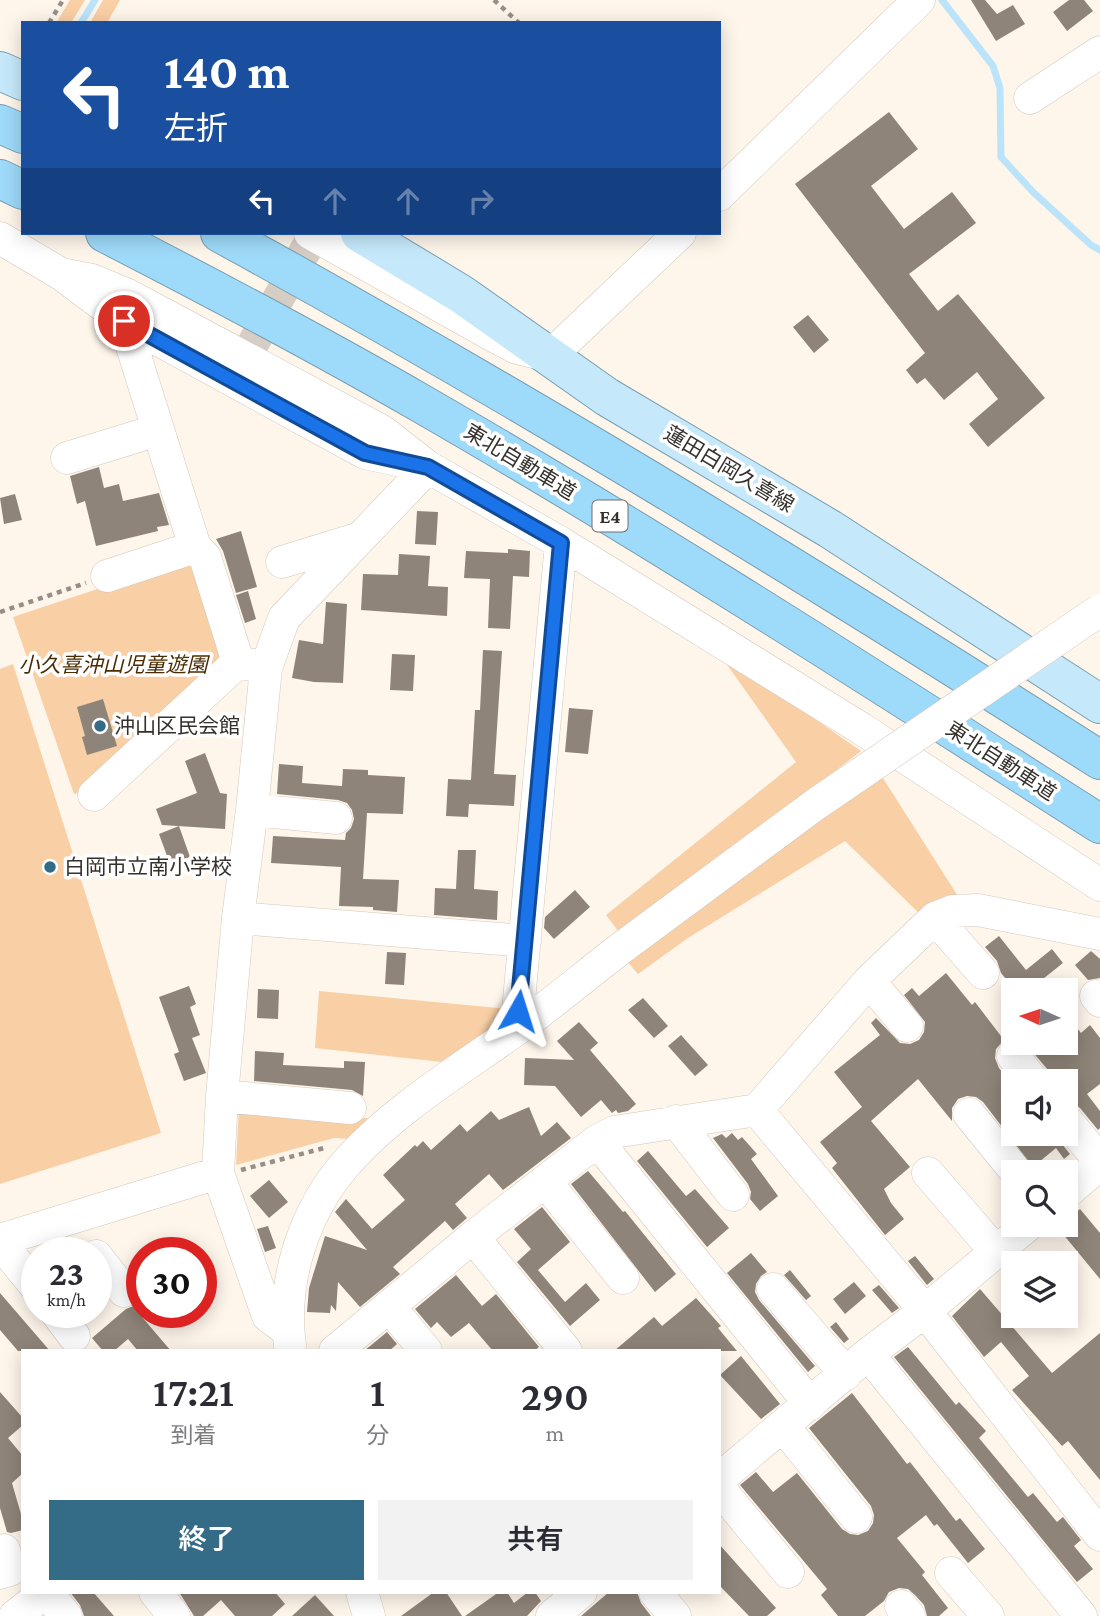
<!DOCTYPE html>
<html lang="ja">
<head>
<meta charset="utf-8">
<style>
  body { margin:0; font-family:"Crimson Pro","Noto Sans JP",serif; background:#f2f2f3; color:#2b2b33; height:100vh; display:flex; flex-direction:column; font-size:26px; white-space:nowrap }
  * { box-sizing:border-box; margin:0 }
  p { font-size:23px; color:#7c7c81 }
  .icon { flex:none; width:38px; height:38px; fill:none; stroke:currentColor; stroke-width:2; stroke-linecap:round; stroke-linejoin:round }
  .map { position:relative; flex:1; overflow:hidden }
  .panel { position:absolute; left:21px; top:1349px; width:700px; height:245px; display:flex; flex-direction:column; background:#fff; border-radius:0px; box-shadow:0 4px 18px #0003 }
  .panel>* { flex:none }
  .banner { position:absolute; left:21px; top:21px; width:700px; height:214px; border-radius:0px; box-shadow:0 4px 18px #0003; background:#1a4fa0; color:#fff; overflow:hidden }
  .needle { width:46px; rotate:273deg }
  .tools { position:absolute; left:1001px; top:978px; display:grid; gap:14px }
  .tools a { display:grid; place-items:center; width:77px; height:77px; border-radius:0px; background:#fff; box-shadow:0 4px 18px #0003; font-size:35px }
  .speed { position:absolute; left:21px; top:1237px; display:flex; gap:14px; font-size:35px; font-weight:700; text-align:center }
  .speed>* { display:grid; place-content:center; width:91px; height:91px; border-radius:50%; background:#fff; box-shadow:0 4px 18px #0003; line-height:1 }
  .speed small { font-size:18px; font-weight:400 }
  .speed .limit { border:10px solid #d22; background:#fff; color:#111 }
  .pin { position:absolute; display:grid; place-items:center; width:60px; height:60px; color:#fff; margin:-30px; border:4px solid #fff; border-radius:50%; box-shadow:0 2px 7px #0007 }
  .me { position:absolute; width:77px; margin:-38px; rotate:6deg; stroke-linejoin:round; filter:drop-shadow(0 0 5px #0008) }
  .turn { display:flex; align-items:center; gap:24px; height:147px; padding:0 28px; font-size:32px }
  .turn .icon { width:91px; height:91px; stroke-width:2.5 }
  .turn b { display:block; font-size:49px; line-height:60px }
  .lanes { display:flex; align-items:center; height:66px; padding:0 28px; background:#0003; justify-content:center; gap:35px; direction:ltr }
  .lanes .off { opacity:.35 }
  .eta { display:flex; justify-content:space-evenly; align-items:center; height:119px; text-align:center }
  .eta b { font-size:42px; font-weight:600; line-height:49px }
  .primary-button { display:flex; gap:14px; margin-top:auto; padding:14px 28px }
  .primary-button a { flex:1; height:80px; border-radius:0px; background:#346b86; color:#fff; font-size:28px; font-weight:600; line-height:80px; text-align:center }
  .primary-button a+a { background:#f2f2f3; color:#2b2b33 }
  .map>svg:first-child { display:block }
  .green { fill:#f9cfa6 }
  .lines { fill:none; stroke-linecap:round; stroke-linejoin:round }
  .stream { stroke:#bbe4fa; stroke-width:7 }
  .building { fill:#8f8479 }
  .minor-tunnel { stroke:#d6cec5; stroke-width:32; stroke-dasharray:32 16; stroke-linecap:butt }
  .minor-casing { stroke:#d3c8bc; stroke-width:33 }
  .major-casing { stroke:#799eb1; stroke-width:40 }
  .highway-casing { stroke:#799eb1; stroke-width:40 }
  .path { stroke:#968f88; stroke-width:4.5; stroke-dasharray:5 5; stroke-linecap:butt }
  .minor { stroke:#fff; stroke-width:32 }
  .major { stroke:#c5e9fb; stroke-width:38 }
  .highway { stroke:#9edaf9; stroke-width:38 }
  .minor-bridge-casing { stroke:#d3c8bc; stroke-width:33; stroke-linecap:butt }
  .minor-bridge { stroke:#fff; stroke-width:32 }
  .route-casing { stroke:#114b97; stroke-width:18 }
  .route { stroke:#1a73e8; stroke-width:12 }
  .poi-dot { fill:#346b86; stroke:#fff; stroke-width:2.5 }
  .labels { text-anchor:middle; stroke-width:7; stroke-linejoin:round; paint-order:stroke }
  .shield { fill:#fff; stroke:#716e6b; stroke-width:2 }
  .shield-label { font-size:19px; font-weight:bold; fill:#34302b }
  .street-label { font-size:21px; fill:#34302b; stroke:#fff }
  .park-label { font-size:21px; font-style:italic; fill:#4b2b01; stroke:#fff }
  .poi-label { font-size:21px; fill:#34302b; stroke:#fff; text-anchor:start }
</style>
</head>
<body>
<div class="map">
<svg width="1100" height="1616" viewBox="0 0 1100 1616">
  <rect width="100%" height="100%" fill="#fef5eb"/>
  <path class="green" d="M70,0H85L71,23H56Z
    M103,0H120L107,23H90Z
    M188,559L199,560L230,663L88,790L74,794L13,617Z
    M718,652L861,751L622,936L606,915L796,762Z
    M13,664L161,1133L0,1184V669Z
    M881,775L961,901L922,916L845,841L688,938L638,974L626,960Z
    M319,991L508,1009L507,1026L451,1063L315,1048Z
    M239,1106L374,1119L353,1139L334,1138L236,1165Z"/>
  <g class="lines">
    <path class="stream" d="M942,0L993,66L1000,88L1001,157L1033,192L1091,245L1100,250
      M81,23L95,0"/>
  </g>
  <path class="building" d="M971,0H985L997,14L1013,5L1025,24L996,41Z
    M1069,0H1084L1093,11L1067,31L1053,12Z
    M889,112L918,149L871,186L904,229L952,192L976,223L909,274L938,311L958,294L1045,398L988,447L969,424L998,399L977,372L944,400L925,378L917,384L906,370L925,353L795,184Z
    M808,315L829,340L814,353L793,327Z
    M99,467L104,488L119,484L123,501L159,493L169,525L157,527L158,531L96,546L85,501L77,504L70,476Z
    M15,494L22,520L4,524L0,498Z
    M417,511L438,512L436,545L415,544Z
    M241,531L257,587L236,593L223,551L216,539Z
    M508,549L530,551L529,577L513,576L510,629L488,628L490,579L464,578L466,551L508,553Z
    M399,554L430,556L428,586L448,587L447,616L361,610L363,574L398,575Z
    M248,591L256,619L245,623L236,595Z
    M326,602L347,604L343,683L314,682L292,678L299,640L323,644Z
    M483,650L502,651L494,774L516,775L514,806L469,804L468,817L446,816L448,779L471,780L475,710H480Z
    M392,654L415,655L413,691L390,690Z
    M103,699L117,746L87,755L82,737L85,736L77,707Z
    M569,708L593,710L588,754L565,752Z
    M205,753L220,793L227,794L225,829L162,825L156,809L197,793L185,761Z
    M279,764L303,766L302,783L342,786L343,769L368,770V775L405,777L403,814L367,813L363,879L399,880L397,912L373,910V907L339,906L341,867L271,863L273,836L345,840L346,833L351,828L354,819L352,810L347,803L338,800L277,794Z
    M179,826L190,857L170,864L159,834Z
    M458,850H476L474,889L498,891L497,920L434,915L435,888L456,889Z
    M575,890L590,907L554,939L544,928L545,917Z
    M999,936L1026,970L1052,949L1063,963L1029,990H1015L1001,973L997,961L985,947Z
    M1091,951L1100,959V978L1088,980L1075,965Z
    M387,952L406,953L404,985L385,984Z
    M946,973L972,1005L975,1002L1004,1040L996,1049L995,1058L999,1068L1013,1086V1134H1054L1070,1154L1064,1159L1056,1148L1033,1167L983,1102L976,1097L967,1096L958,1099L952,1108V1121L918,1079L871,1121L910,1167L884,1189L891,1203L904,1219L885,1235L832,1168L837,1163L820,1142L862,1107L834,1072L880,1035L871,1023L876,1018L900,1043L910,1044L919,1040L924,1032L925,1022L904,995L912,988L919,996Z
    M189,986L196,1004L190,1007L200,1035L192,1038L206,1073L184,1081L174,1054L179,1052L159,997Z
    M258,989L279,990L278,1019L257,1018Z
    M643,998L668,1026L654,1038L628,1010Z
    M1066,1014L1081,1033L1090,1025L1100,1038V1084L1087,1094L1100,1111V1128L1098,1130L1080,1108L1073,1103L1066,1102V1082H1052L1048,1070L1025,1043H1066Z
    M579,1022L598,1043L590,1050L636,1104L628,1111L618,1113L616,1110L612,1113L601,1100L581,1117L555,1086L524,1085L525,1058L574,1060L557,1041Z
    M681,1035L708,1065L695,1076L668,1046Z
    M255,1051L284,1053L283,1065L344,1068V1061L365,1062L363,1096L352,1090L254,1081Z
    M529,1107L541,1136L557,1122L571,1138L503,1190L489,1174L455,1204L467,1218L453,1230L445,1221L393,1267L400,1274L360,1307L338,1282L336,1311L331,1305L330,1313L307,1312L309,1288L325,1236L367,1250L335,1212L346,1199L372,1229L405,1200L383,1175L415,1145L417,1147L423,1141L431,1150L460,1124L467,1132L491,1111L499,1120Z
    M732,1133L738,1140L742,1137L757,1154L751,1159L778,1196L760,1211L750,1199L751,1192L748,1184L713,1138L722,1134L726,1138Z
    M648,1151L686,1196L695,1189L729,1228L707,1247L637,1161Z
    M588,1171L623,1212L625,1211L676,1274L655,1292L571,1184Z
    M269,1180L288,1202L269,1218L250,1196Z
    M542,1207L570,1242L538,1270L565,1302L586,1283L600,1300L570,1326L517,1262L531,1249L514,1229Z
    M1080,1209L1100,1233V1279L1058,1228L1066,1225V1221Z
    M268,1226L276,1248L265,1252L257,1229Z
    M751,1253L767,1272L761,1276L756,1284L755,1292L759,1300L815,1366L808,1372L727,1273Z
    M915,1256L934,1279L927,1285L908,1261Z
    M790,1270L811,1296L806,1300L784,1275Z
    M456,1275L482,1306L496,1294L539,1347L534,1351H493L469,1323L451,1337L437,1322L431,1328L415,1309Z
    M854,1282L866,1296L845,1314L833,1299Z
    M879,1285L899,1308L892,1313L872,1290Z
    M980,1289L1052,1373L1100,1333V1480L1068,1441L1062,1446L1012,1390L1029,1376L1001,1342L984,1357L952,1316Z
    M0,1293L50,1351H18L0,1330Z
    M142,1296V1317L171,1351H138L128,1339L114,1351H103L92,1338L126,1309L136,1305Z
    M696,1298L721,1326L718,1328L737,1351H614L654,1317L662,1326Z
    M836,1322L849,1339L844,1343L830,1327Z
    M387,1332L397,1344L389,1351H364Z
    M908,1347L956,1405L959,1402L986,1431L979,1438L1028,1497L1033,1493L1057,1522L1063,1517L1081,1540L1074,1546L1093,1569L1077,1582L894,1357Z
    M741,1356L780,1404L761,1419L720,1375Z
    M0,1392L23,1418V1425L8,1438L23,1456V1473L12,1483L23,1521V1530L11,1533L7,1532L0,1508Z
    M852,1393L907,1464L910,1462L956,1521L960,1518L985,1549L968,1563L937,1524L934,1526L926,1515L897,1538L925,1572L922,1575L948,1608L939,1616H927L924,1605L915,1595L908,1589L899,1588L889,1592L884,1601L865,1616H838L821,1595L827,1589L740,1485L756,1472L773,1492L797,1473L842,1529L850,1534L858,1535L868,1531L873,1523L874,1515L871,1506L809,1428Z
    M719,1544L776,1608L767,1616H749L719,1585Z
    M70,1592H93L114,1616H84L80,1605Z
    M179,1592H275L285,1604L272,1616H235L221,1600L203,1616H194Z
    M434,1592H446L462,1616H401Z
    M499,1592H507L514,1603L528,1592H535L541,1601L527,1616H465Z
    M609,1592H637L641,1603L651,1616H581Z
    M315,1595L334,1616H292Z"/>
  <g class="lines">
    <path class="minor-tunnel" d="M246,356L314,235"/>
    <g class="minor-casing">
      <path id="minor" d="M1030,98L1100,52
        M719,195L919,0
        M310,233L494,336L517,348L550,356L680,233
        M0,238L61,274L124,321L365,453L420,465
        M61,274L92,280L128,295L382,431L428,467L561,543L862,729L1100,885
        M124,321L195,547L205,557L238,662L266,668
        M67,458L158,430
        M282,562L357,539
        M107,576L195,547
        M94,795L238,662
        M252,810L336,818
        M238,918L525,941
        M935,918L983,973
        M869,981L907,1026
        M1096,996L1100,1001
        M525,1023L518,1011L561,543
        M1013,1056L1034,1082
        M222,1096L350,1108
        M757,1110L925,1311L1100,1535
        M969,1114L1016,1172
        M1066,1120L1100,1161
        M676,1121L733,1195
        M597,1141L810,1404
        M928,1173L996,1252
        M545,1181L623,1278
        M1066,1193L1100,1164
        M473,1237L566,1351
        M4,1239L7,1251L37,1288
        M0,1240L218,1173
        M96,1256L124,1291
        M773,1289L846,1374
        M389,1306L426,1351
        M56,1312L74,1336
        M288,1331L268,1316L218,1173L222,1096L238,918L252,810L266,668L284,618L428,467
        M290,1346C281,1281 304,1210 349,1160C398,1106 465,1067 524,1024C558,999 591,971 624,946C688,898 752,851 816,804
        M335,1351L473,1237L597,1141L614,1132L757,1110L869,981L935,918L953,911L978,910L1100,934
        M868,1354L1081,1616
        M783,1426L856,1517
        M719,1479L868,1354L925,1311L1028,1225
        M719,1488L788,1572
        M0,1573L10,1570L4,1550
        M951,1573L988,1616
        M46,1592L66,1616
        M155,1592L174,1616
        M362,1592L369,1616
        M655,1592L675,1616
        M901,1606L909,1616
        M15,1616L45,1592
        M552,1616L581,1592"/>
    </g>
    <g class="major-casing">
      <path id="major" d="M0,71L23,81
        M360,233L461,294L607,397L830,529L1100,704"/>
    </g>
    <g class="highway-casing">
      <path id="highway" d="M0,124L23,134
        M0,179L23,190
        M105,233C212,288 318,344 422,404C653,537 876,681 1100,824
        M220,233C520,397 811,576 1100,760"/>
    </g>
    <path class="path" d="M494,0L519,23
      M49,23L63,0
      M0,612L86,583
      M241,1170L324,1148"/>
    <use href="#minor" class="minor"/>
    <use href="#major" class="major"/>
    <use href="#highway" class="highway"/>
    <g class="minor-bridge-casing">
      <path id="minor-bridge" d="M816,804L1100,610"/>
    </g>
    <use href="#minor-bridge" class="minor-bridge"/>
  </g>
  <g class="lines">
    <g class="route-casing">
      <path id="route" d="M124,321L365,453L428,467L561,543L518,1011"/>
    </g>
    <use href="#route" class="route"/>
  </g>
  <g class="poi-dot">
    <circle cx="100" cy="726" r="7"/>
    <circle cx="50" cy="867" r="7"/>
  </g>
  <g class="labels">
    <rect class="shield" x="592.5" y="500.5" width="35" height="31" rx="5"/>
    <g class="shield-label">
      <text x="610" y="523">E4</text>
    </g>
    <g class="street-label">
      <text transform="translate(520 462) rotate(31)" y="7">東北自動車道</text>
      <text transform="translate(729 469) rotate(31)" y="7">蓮田白岡久喜線</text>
      <text transform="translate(1001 761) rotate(33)" y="7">東北自動車道</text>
    </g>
    <g class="park-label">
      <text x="113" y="672">小久喜沖山児童遊園</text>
    </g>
    <g class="poi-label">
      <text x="114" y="733">沖山区民会館</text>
      <text x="64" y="874">白岡市立南小学校</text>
    </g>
  </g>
</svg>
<div class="tools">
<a><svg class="needle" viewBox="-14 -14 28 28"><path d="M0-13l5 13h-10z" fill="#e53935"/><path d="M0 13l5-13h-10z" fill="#7c7c81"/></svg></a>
<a><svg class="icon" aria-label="sound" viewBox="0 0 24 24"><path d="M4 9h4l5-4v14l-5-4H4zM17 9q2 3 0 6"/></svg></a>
<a><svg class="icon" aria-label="search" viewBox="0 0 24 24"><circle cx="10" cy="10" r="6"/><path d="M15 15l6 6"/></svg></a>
<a><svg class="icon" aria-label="layers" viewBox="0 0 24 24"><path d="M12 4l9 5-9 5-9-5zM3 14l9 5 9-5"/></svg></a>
</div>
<div class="speed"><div>23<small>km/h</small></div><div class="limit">30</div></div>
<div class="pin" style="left:124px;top:321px;background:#d93025"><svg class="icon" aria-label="arrive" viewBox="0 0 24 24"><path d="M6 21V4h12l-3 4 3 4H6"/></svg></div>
<svg class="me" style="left:518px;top:1011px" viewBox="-20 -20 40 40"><path d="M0-17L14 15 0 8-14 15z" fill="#1a73e8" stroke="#fff" stroke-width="4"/></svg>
<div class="banner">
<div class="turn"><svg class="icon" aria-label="left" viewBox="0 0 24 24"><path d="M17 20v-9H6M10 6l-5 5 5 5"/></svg><div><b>140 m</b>左折</div></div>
<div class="lanes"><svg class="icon" aria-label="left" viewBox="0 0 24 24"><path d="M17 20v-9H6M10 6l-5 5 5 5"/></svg><svg class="icon off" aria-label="ahead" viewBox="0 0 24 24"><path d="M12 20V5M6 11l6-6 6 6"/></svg><svg class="icon off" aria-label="ahead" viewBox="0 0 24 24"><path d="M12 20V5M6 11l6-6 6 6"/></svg><svg class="icon off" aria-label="right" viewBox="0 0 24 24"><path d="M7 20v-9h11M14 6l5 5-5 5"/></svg></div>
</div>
<section class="panel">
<div class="eta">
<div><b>17:21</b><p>到着</p></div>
<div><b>1</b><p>分</p></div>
<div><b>290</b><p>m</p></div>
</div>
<div class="primary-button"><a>終了</a><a>共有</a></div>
</section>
</div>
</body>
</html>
